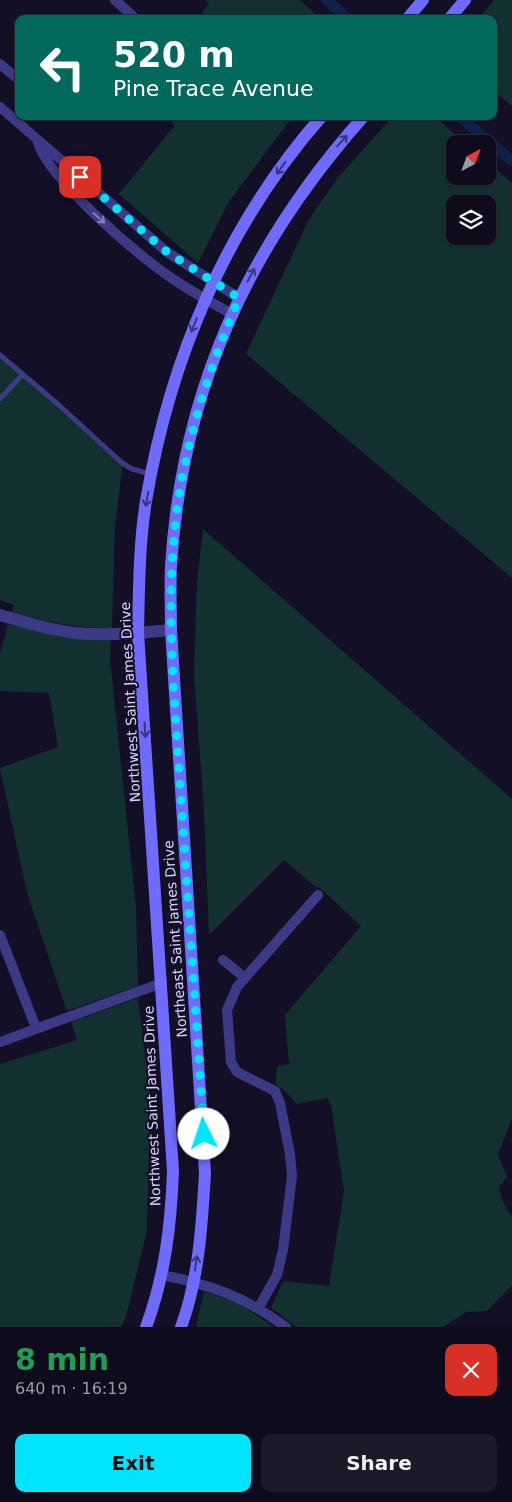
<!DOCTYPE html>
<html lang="en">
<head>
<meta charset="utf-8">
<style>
  body { margin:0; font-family:"DejaVu Sans",sans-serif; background:#1c1929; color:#f1f3f6; height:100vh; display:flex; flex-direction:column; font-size:19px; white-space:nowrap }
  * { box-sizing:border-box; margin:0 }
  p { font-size:16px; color:#9b9ba3 }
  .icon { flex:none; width:28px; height:28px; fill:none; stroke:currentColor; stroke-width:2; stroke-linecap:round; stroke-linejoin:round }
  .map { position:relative; height:1327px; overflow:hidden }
  .panel { display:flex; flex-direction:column; background:#0e0b1c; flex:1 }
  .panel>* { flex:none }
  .hud { position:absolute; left:15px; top:15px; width:482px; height:105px; border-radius:10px; box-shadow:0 1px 4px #0004,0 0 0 1px #2e2b3b; background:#00695c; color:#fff; overflow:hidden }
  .needle { width:32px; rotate:41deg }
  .controls { position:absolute; left:446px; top:135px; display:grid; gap:10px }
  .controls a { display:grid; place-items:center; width:50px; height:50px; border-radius:10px; background:#0e0b1c; box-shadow:0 1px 4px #0004,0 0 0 1px #2e2b3b; font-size:25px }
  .pin { position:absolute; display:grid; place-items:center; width:42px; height:42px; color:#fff; margin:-21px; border-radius:10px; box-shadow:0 2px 8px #0006 }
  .me { position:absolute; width:55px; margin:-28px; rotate:356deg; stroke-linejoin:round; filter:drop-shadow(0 0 4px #0008) }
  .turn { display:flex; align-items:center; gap:18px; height:105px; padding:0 15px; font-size:22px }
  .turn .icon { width:65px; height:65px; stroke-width:2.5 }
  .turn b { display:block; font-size:35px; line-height:42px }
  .round { display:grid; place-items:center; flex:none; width:52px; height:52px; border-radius:10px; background:#1c1929 }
  .overview { display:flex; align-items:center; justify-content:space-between; height:85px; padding:0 15px }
  h1 { font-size:30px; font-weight:700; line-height:38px; color:#1e9e55 }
  .cta { display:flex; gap:10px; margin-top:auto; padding:10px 15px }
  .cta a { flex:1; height:58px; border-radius:10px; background:#00e5ff; color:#111; font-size:20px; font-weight:700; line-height:58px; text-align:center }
  .cta a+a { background:#1c1929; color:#f1f3f6 }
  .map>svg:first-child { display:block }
  .green { fill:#12302f; fill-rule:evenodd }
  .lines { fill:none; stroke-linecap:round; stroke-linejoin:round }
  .canal { stroke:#0c2248; stroke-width:11 }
  .service { stroke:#3d3a85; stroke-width:5 }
  .minor { stroke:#3d3a85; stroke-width:10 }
  .tertiary { stroke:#3d3a85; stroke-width:12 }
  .secondary { stroke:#6f6bff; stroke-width:12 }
  .oneway { stroke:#38347d }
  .oneway2 { stroke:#837fbc }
  .route { stroke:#00e5ff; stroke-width:9; stroke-dasharray:0 16.2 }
  .labels { text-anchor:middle; stroke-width:4; stroke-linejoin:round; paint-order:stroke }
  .street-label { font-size:14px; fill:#d9d4ff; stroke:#130f26 }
</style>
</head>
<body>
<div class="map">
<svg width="512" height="1327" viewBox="0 0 512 1327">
  <rect width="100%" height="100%" fill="#130f26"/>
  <path class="green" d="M206,0H300L321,19H197L209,4Z
    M494,0H512V106L494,91V19H478Z
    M169,116H293L228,203L198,263L119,194L174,126Z
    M393,116H434L466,144H455V176H488V162L512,183V578L246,354L309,219L337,179ZM455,204H488V236H455Z
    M0,353L123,460L115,527L112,628C77,629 45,621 12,612L14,605L0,600Z
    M203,529L512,799V1119L498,1154L507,1177L499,1187L501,1198L512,1217V1285L487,1311L466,1312L443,1327H296L271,1308L283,1281L329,1286L344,1191L331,1105L328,1098L296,1104C291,1095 284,1091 276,1084L277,1066L289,1064L285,1015L361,926L319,887L317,888L284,860L209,935L204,812L194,673L197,581Z
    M8,624L73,639L111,640L110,659L136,907L138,986L67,1011L27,893L0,768L58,747L49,693L0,691V654Z
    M138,998L150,1097L147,1230L126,1317L121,1327H0V1064L77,1040L71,1022Z
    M204,1291L239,1304L275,1327H196Z"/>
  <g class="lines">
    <path class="canal" d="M327,0L348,19
      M459,116L512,161"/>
    <path class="service" d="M0,355L59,405L122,463L132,469L151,474
      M0,399L23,374"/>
    <path class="minor" d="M115,0L136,19
      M0,64L19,80
      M0,107L167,252L239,298
      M66,116H78
      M38,143C50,180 139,257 173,279C192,292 212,303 232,314
      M0,935L36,1028
      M223,960L245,978
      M0,1042L162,983
      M162,1275C212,1285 245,1297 286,1327
      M259,1307L277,1275L283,1250L292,1176L290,1154L280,1103L275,1091L237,1072L231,1062L227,1010L237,987L318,895"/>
    <path class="tertiary" d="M0,615C25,622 49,630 75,633C107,636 139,633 171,630"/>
    <path class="secondary" d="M407,19L423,0
      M449,19L465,0
      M146,1327C165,1276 171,1225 173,1171L138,633C139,589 139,544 146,501C170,359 226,225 322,116
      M181,1327C199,1279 202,1224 205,1173L171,630C171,609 170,587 171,566C182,390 248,246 364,116"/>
  </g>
  <defs><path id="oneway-shaft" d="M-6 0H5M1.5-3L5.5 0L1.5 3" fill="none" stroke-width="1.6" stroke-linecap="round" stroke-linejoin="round" transform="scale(1.25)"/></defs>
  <g class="oneway">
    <use href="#oneway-shaft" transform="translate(342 141) rotate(-48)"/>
    <use href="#oneway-shaft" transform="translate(281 168) rotate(126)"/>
    <use href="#oneway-shaft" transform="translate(251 275) rotate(-62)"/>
    <use href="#oneway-shaft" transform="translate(194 325) rotate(112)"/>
    <use href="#oneway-shaft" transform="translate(147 499) rotate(100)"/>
    <use href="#oneway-shaft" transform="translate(145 730) rotate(86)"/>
    <use href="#oneway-shaft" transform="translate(196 1263) rotate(-82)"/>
  </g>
  <use class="oneway2" href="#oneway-shaft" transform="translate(99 218) rotate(41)"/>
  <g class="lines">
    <path class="route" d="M80,177L167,252L239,298C210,367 187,436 177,510C165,600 174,691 180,782C188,899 196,1017 204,1134"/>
  </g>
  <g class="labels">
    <g class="street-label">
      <text transform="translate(130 702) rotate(-93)" y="5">Northwest Saint James Drive</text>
      <text transform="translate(175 939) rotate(-94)" y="5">Northeast Saint James Drive</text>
      <text transform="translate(152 1106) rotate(-92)" y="5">Northwest Saint James Drive</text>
    </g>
  </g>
</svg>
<div class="controls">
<a><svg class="needle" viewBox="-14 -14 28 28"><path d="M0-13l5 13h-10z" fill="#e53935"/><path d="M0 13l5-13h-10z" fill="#9b9ba3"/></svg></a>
<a><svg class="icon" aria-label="layers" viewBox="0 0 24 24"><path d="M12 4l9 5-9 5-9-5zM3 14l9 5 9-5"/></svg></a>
</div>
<div class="pin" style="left:80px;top:177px;background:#d93025"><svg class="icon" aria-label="arrive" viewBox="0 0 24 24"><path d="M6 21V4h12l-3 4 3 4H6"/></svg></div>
<svg class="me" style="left:204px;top:1134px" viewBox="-20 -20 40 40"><circle r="19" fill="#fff"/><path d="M0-13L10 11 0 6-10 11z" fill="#00e5ff"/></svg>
<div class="hud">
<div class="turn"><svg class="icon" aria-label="left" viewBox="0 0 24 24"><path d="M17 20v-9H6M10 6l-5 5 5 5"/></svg><div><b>520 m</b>Pine Trace Avenue</div></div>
</div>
</div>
<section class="panel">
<div class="overview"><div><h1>8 min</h1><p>640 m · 16:19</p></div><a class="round" style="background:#d93025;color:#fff"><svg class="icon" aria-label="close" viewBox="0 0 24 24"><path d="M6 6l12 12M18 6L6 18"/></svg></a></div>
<div class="cta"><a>Exit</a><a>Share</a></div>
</section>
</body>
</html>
